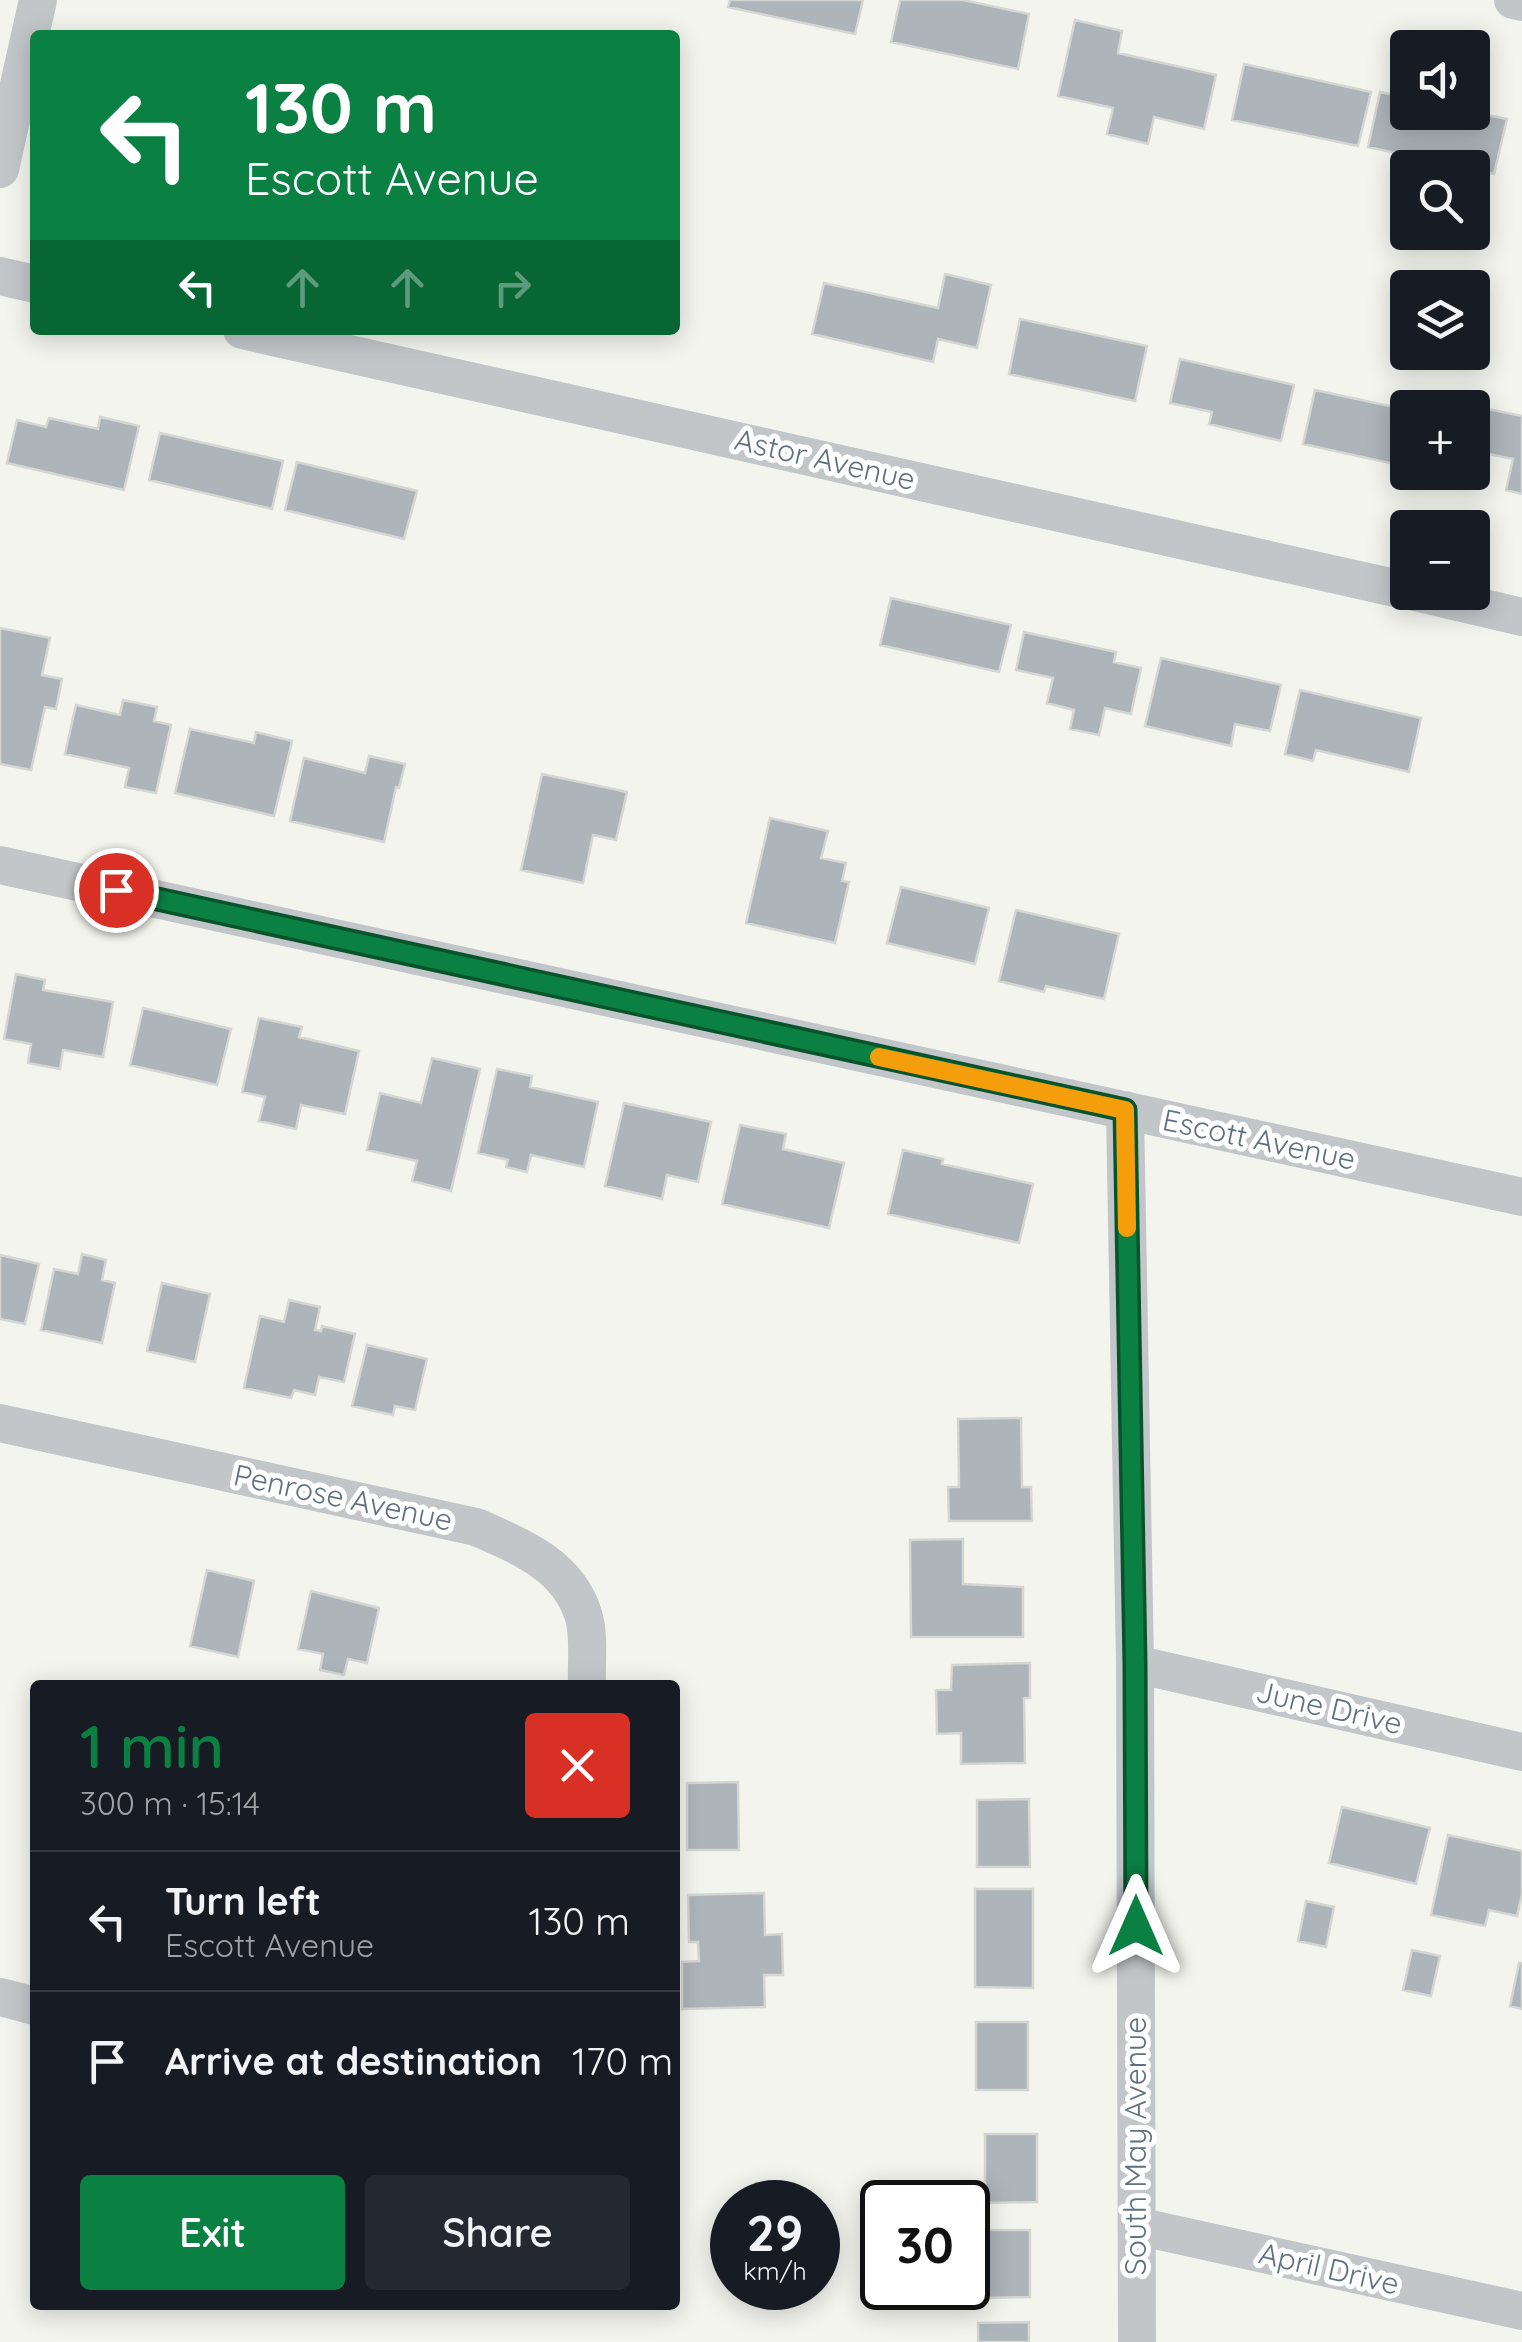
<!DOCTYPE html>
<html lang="en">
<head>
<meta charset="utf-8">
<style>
  body { margin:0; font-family:Quicksand,sans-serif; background:#242831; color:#f1f3f6; height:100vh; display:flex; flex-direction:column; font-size:38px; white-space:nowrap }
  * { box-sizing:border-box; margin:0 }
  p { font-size:32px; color:#9ea1a6 }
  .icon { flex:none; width:55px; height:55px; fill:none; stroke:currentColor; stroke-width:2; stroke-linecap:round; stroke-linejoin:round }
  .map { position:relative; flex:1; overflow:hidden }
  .details { position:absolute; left:30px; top:1680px; width:650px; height:630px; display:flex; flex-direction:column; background:#171b24; border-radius:10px; box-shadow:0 5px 25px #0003 }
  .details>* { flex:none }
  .hud { position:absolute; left:30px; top:30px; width:650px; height:305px; border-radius:10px; box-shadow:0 5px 25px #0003; background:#0b8043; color:#fff; overflow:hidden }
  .fabs { position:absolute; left:1390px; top:30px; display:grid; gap:20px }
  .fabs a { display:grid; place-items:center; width:100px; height:100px; border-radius:10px; background:#171b24; box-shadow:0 5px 25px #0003; font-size:50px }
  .speed { position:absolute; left:710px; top:2180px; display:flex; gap:20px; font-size:50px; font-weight:700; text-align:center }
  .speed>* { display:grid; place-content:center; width:130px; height:130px; border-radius:50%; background:#171b24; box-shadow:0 5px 25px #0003; line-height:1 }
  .speed small { font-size:25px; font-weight:400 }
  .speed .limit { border:5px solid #111; border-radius:15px; background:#fff; color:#111 }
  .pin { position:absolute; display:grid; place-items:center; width:85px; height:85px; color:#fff; margin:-42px; border:5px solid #fff; border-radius:50%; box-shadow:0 2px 10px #0007 }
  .me { position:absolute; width:110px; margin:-55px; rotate:0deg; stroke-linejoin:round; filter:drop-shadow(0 0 8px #0008) }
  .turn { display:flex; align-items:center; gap:35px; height:210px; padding:0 50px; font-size:45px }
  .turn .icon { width:130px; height:130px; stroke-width:2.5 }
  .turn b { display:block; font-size:70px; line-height:85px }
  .lanes { display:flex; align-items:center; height:95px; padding:0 50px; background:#0003; justify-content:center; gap:50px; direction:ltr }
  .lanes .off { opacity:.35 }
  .round { display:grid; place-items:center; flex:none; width:105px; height:105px; border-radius:10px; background:#242831 }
  .headline { display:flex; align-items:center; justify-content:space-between; height:170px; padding:0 50px }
  h1 { font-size:60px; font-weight:600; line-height:75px; color:#0b8043 }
  .button { display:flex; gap:20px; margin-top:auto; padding:20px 50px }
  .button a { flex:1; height:115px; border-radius:10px; background:#0b8043; color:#fff; font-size:40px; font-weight:600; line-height:115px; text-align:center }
  .button a+a { background:#242831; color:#f1f3f6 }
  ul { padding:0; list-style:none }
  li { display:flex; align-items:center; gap:30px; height:140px; padding:0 50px; border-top:2px solid #363941 }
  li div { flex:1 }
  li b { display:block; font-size:38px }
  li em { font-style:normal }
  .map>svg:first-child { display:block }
  .building { fill:#adb4ba; stroke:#d5d5d2; stroke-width:2.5 }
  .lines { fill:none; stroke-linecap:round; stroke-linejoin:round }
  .minor { stroke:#c2c6c9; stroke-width:38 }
  .route-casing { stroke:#07532c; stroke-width:25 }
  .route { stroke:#0b8043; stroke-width:18 }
  .slow { stroke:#f59e0b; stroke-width:18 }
  .labels { text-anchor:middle; stroke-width:10; stroke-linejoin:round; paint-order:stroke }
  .street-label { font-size:30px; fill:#607083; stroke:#fff }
</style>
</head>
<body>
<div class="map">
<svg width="1522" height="2342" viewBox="0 0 1522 2342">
  <rect width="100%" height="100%" fill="#f4f4ef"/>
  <path class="building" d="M730,0H863L855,34L728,7Z
    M900,0H963L1029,14L1018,69L891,42Z
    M1075,20L1122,31L1118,53L1216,75L1204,129L1154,117L1148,144L1107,134L1113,108L1058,96Z
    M1244,64L1371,92L1358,146L1232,120Z
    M1380,92L1408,98V112H1472L1507,119L1494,174L1368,147Z
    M945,274L991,285L977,348L938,339L933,362L812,334L824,283L938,308Z
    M1020,319L1147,346L1135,401L1009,374Z
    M1180,359L1294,385L1281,441L1209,424L1212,412L1170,403Z
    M1315,390L1408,410V467L1303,444Z
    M1488,409L1522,416V494L1506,490L1513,459L1479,452Z
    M100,417L139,426L124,490L7,463L17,420L46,427L49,418L98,429Z
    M160,433L283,461L272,509L149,480Z
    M297,462L417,491L404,539L285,510Z
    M891,598L1011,625L999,672L880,645Z
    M0,628L50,638L42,675L62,679L56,709L45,707L31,770L0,764Z
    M1024,632L1116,652L1114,662L1141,668L1131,714L1105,708L1099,735L1070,729L1074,710L1047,703L1053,678L1016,670Z
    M1161,658L1281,685L1270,731L1235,724L1231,746L1145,726Z
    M1300,690L1421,718L1409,772L1316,750L1313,761L1285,754Z
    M123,700L157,707L154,721L171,725L156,793L125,787L129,768L65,754L76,705L120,715Z
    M190,729L254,743L256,732L292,741L274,816L175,793Z
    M369,756L405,764L399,788L396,787L384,842L290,821L304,758L365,773Z
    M542,774L627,792L616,840L593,835L583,883L521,870Z
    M770,818L828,831L821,858L846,863L842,881L849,882L835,943L746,923Z
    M901,887L989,908L975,964L887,943Z
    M1016,910L1119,934L1104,999L1046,986L1044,992L999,981Z
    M16,974L45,980L43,990L113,1002L103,1057L63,1050L60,1069L28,1063L31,1044L4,1039Z
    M143,1008L231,1029L217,1085L130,1065Z
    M259,1018L302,1027L299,1037L359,1051L345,1114L301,1105L296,1129L259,1121L265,1097L242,1092Z
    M432,1058L480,1069L451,1191L412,1181L417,1161L367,1150L380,1093L421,1103Z
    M497,1069L532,1076L530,1087L598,1102L584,1167L531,1155L527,1172L506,1167L508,1160L478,1153Z
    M624,1103L711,1122L698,1182L667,1175L662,1199L605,1186Z
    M740,1125L786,1134L783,1149L844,1163L829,1228L722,1204Z
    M903,1150L943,1159L942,1164L1033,1184L1019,1243L888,1214Z
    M82,1254L106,1260L102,1280L115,1283L102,1343L41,1330L54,1269L78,1274Z
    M0,1255L39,1264L25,1324L0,1319Z
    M162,1283L210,1294L195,1362L147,1351Z
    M289,1300L320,1307L315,1330L321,1331L322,1326L355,1334L344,1382L319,1377L315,1395L294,1390L291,1398L244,1388L260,1316L284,1322Z
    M367,1345L427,1359L415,1410L395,1406L393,1415L352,1406Z
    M1021,1418L1022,1487H1031L1032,1521H949L948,1487H959L958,1419Z
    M963,1539V1584L1023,1587V1637H911L910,1540Z
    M207,1570L254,1581L238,1657L190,1646Z
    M311,1591L379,1608L367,1663L348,1659L344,1675L320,1670L323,1654L298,1649Z
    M1030,1663V1698H1024L1025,1763L961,1764V1733L937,1734L936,1690H951L952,1665Z
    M738,1782L739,1850H687V1783Z
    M1029,1799L1030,1867H977V1800Z
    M1342,1807L1430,1828L1416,1884L1329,1863Z
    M1448,1835L1522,1851V1894L1517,1916L1489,1910L1485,1926L1431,1915Z
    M975,1889H1033V1988L975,1987Z
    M764,1893L765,1935L782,1934L783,1975H764L765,2007L682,2009V1962L699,1961L698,1942H689L688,1895Z
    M1306,1901L1334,1907L1326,1947L1298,1941Z
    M1412,1950L1440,1956L1431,1996L1403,1990Z
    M1519,1963H1522V2009L1510,2006Z
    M976,2022H1028V2090H976Z
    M985,2134H1037V2202L985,2203Z
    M977,2230H1030V2297L978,2298Z
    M1029,2322V2342H978V2323Z"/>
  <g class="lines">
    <path class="minor" d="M1513,0L1522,2
      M0,169L38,0
      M0,276L35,284
      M242,330L1408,591
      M1415,592L1522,617
      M0,865L1522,1197
      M1125,1110L1135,1664L1137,2342
      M0,1423L476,1527C519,1546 567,1564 583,1614C590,1634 586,1663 587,1685
      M1135,1664L1522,1752
      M0,1997L35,2006
      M1137,2226L1522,2311"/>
  </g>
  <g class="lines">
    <g class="route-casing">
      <path id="route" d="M116,890L1125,1110L1135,1664L1136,1926"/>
    </g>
    <use href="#route" class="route"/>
    <path class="slow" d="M879,1057L1125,1110L1127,1228"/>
  </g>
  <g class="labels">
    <g class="street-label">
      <text transform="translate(825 460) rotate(13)" y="10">Astor Avenue</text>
      <text transform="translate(1259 1140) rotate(12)" y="10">Escott Avenue</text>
      <text transform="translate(343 1498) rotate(12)" y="10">Penrose Avenue</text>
      <text transform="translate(1329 1708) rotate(13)" y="10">June Drive</text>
      <text transform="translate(1136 2146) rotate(-90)" y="10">South May Avenue</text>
      <text transform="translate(1329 2269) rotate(13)" y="10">April Drive</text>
    </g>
  </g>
</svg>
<div class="fabs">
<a><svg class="icon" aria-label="sound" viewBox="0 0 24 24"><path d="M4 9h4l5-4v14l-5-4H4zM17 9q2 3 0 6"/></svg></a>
<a><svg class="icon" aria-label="search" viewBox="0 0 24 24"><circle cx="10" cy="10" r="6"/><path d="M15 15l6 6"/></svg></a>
<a><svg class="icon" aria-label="layers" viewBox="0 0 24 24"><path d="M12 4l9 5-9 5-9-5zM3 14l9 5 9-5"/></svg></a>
<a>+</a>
<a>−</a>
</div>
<div class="speed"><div>29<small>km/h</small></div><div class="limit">30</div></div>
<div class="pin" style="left:116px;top:890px;background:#d93025"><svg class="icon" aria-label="arrive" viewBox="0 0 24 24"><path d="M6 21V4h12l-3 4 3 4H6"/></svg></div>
<svg class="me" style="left:1136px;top:1926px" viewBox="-20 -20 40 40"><path d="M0-17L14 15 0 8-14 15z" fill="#0b8043" stroke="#fff" stroke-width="4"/></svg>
<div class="hud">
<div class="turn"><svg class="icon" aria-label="left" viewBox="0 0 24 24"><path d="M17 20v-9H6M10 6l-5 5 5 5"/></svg><div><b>130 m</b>Escott Avenue</div></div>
<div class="lanes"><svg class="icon" aria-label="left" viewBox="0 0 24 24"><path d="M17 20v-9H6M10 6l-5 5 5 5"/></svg><svg class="icon off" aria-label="ahead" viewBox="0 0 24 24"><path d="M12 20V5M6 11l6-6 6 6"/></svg><svg class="icon off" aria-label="ahead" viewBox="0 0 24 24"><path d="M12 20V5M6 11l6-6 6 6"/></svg><svg class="icon off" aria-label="right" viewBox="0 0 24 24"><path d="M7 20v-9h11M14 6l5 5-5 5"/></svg></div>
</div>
<section class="details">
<div class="headline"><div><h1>1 min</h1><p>300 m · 15:14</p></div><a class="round" style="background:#d93025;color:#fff"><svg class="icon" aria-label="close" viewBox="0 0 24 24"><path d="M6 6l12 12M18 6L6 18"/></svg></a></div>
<ul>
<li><svg class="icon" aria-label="left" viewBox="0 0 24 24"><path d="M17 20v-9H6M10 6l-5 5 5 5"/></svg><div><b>Turn left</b><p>Escott Avenue</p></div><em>130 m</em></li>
<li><svg class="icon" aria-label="arrive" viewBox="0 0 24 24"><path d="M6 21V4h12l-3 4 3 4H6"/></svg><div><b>Arrive at destination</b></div><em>170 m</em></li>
</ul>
<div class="button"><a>Exit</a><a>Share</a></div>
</section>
</div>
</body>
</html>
